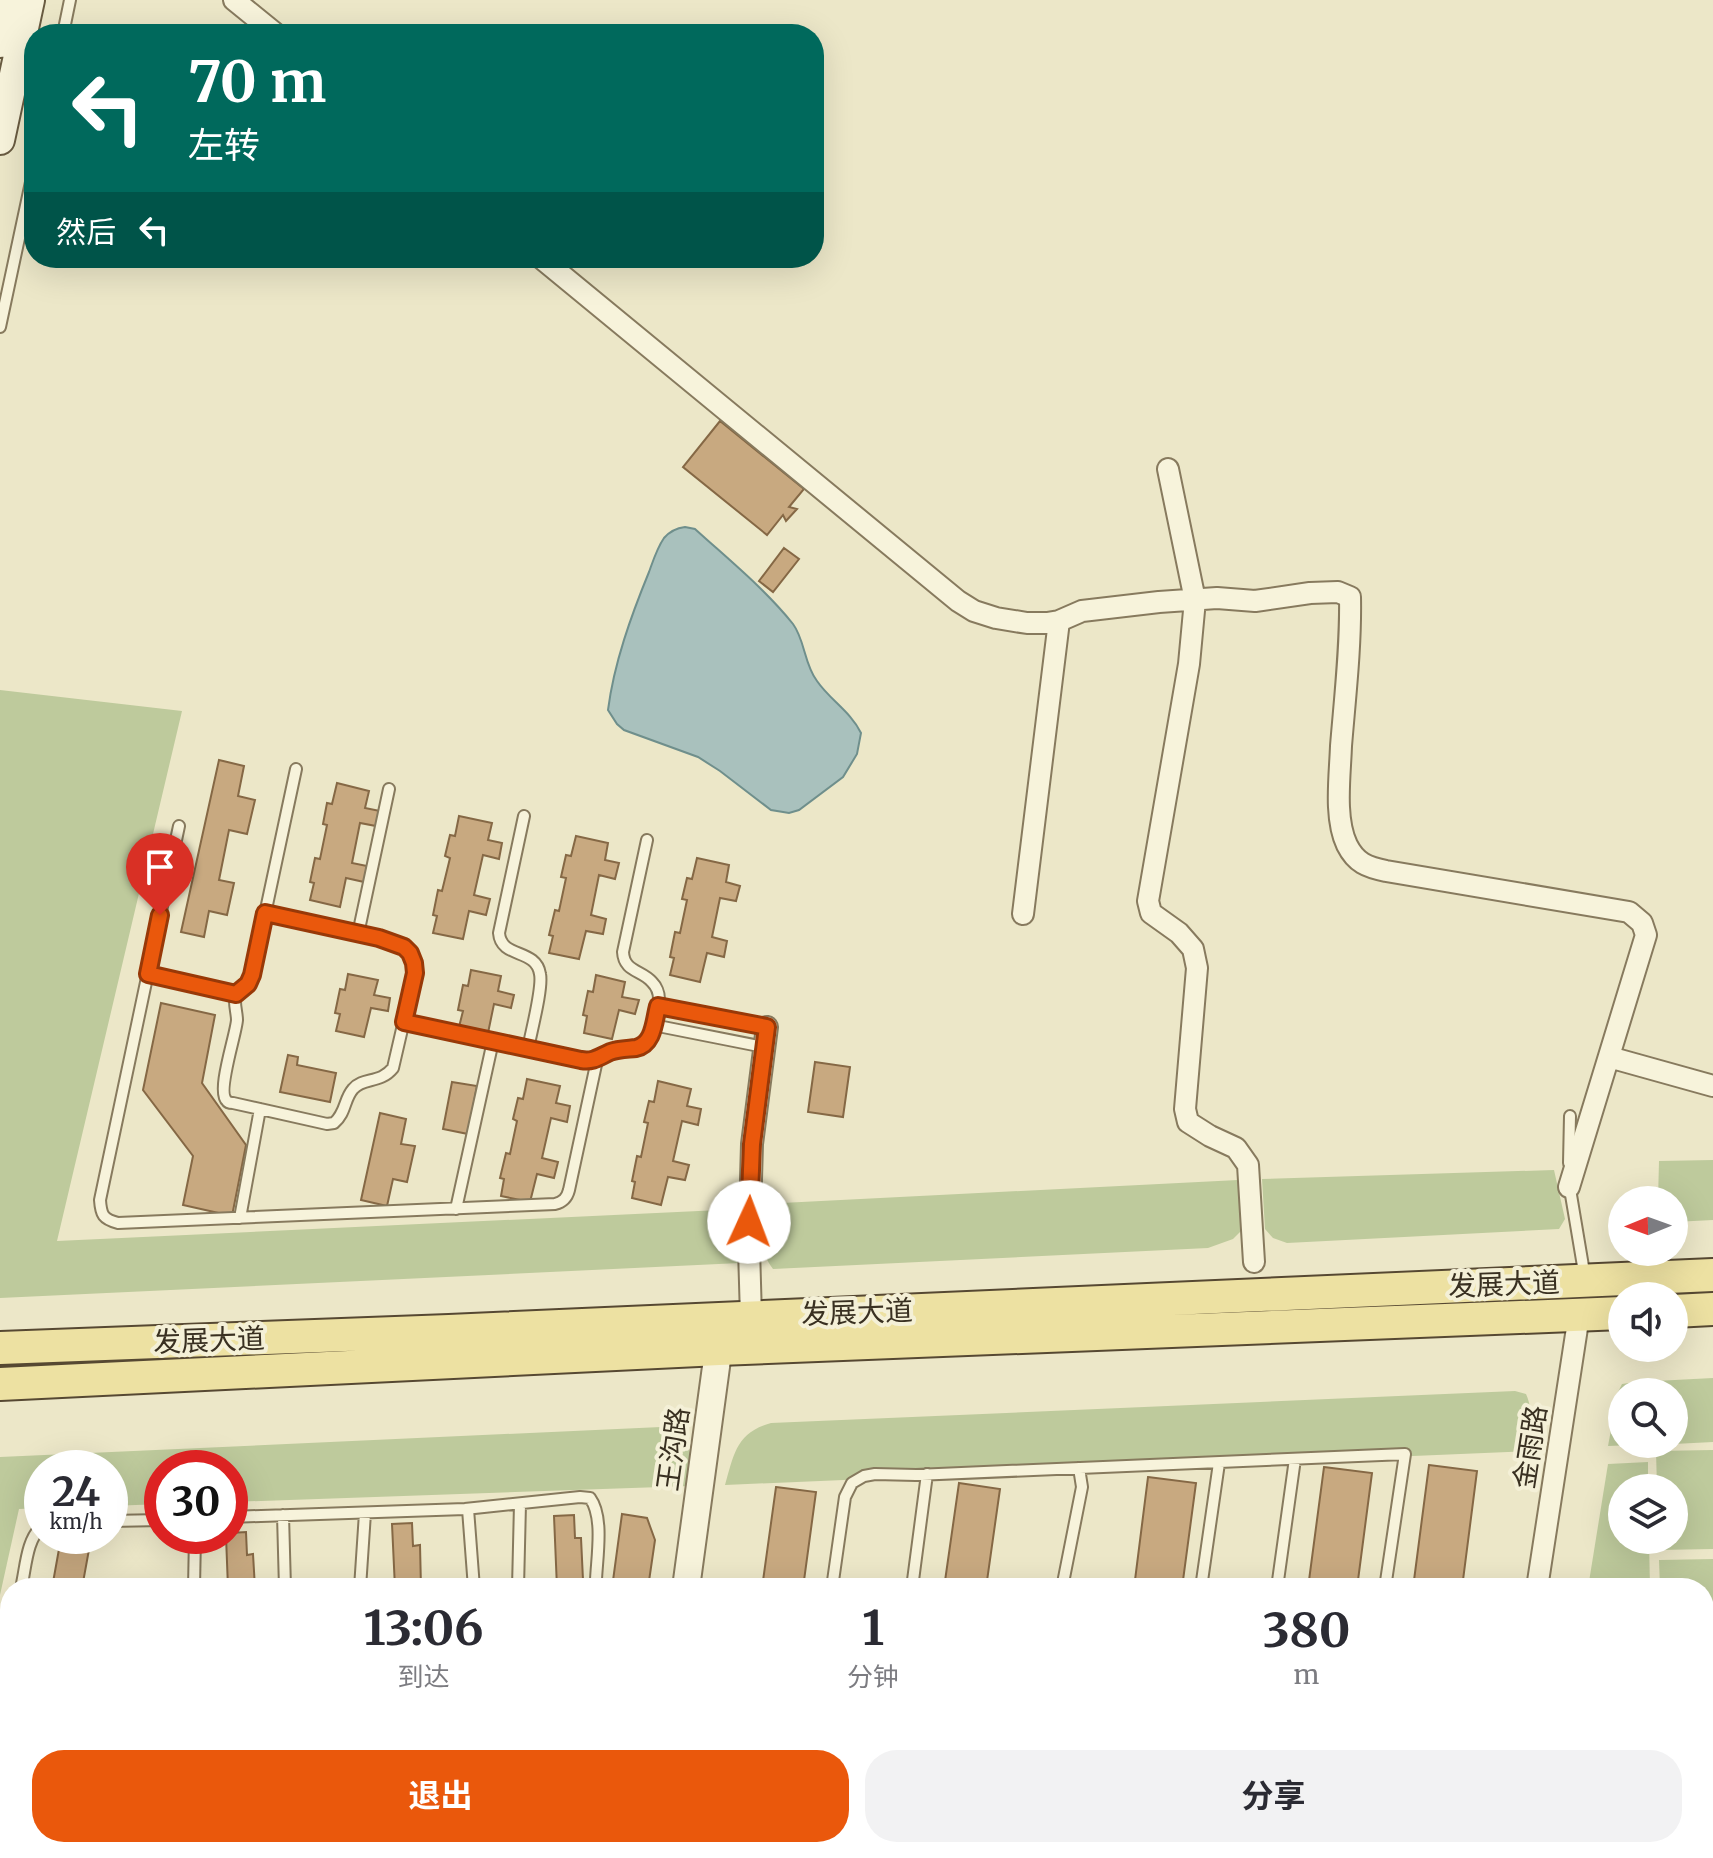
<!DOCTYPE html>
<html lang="zh">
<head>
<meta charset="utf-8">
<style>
  body { margin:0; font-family:Merriweather,"Noto Sans SC",serif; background:#f2f2f3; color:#2b2b33; height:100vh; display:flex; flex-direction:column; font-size:30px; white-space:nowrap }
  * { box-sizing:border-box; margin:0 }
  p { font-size:26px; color:#7c7c81 }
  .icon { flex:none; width:44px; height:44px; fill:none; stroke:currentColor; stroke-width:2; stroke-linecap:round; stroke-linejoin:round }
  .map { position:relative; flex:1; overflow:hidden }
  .drawer { position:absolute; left:0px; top:1578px; width:1714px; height:280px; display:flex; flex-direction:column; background:#fff; border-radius:32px 32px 0 0; box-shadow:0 8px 32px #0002 }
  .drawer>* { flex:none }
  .banner { position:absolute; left:24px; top:24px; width:800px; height:244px; border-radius:32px; box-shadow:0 8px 32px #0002; background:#00695c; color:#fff; overflow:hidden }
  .needle { width:52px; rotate:269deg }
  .buttons { position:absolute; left:1608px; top:1186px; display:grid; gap:16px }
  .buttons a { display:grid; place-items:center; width:80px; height:80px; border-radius:50%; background:#fff; box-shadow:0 8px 32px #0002; font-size:40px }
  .speed { position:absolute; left:24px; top:1450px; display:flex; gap:16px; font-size:40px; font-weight:700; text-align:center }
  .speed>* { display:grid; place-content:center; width:104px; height:104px; border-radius:50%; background:#fff; box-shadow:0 8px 32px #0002; line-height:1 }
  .speed small { font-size:20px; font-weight:400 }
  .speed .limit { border:12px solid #d22; background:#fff; color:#111 }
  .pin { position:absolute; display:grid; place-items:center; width:68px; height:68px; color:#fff; margin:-82px -34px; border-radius:50% 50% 50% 0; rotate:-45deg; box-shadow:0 0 8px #0007 }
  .pin .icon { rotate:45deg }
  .me { position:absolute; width:88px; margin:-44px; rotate:2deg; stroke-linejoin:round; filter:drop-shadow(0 0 6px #0008) }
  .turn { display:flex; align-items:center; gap:28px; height:168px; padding:0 32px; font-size:36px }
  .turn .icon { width:104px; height:104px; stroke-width:2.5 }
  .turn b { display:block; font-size:56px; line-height:68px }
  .then { display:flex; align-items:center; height:76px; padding:0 32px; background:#0003; gap:16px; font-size:30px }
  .eta { display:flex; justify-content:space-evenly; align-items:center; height:136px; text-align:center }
  .eta b { font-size:48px; font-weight:700; line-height:56px }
  .action { display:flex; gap:16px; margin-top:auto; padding:16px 32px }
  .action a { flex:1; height:92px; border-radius:32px; background:#ea580c; color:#fff; font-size:32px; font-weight:700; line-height:92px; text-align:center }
  .action a+a { background:#f2f2f3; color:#2b2b33 }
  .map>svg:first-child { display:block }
  .green { fill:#beca9c }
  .water { fill:#a9c1bd; stroke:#6f8f8c; stroke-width:2 }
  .building { fill:#c8a980; stroke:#856845; stroke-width:2 }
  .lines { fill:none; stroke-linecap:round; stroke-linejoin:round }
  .service-casing { stroke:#877a5e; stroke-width:14 }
  .minor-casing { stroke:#877a5e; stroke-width:24 }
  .tertiary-casing { stroke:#877a5e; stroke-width:30 }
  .secondary-casing { stroke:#695b41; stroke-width:32 }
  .primary-casing { stroke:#564832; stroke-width:36 }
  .service { stroke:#f7f3db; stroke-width:10 }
  .minor { stroke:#f7f3db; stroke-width:20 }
  .tertiary { stroke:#f7f3db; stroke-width:26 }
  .secondary { stroke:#f7f3db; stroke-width:28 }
  .primary { stroke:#ede1a2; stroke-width:32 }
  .route-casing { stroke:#983908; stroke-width:20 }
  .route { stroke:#ea580c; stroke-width:14 }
  .labels { text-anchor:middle; stroke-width:8; stroke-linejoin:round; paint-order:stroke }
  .street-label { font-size:28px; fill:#393021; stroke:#f4f0d7 }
</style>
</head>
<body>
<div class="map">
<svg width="1713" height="1858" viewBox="0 0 1713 1858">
  <rect width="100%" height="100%" fill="#ece7c8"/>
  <path class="green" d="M0,690L182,711L57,1241L741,1209L740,1263L0,1298Z
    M1713,1160V1220L1674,1222V1200H1658L1659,1161Z
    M1554,1170L1565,1219L1559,1229L1287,1243L1273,1238L1265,1229L1262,1179Z
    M1238,1180L1241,1231L1233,1239L1208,1248L773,1269C758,1250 761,1227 761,1204Z
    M1713,1378V1442L1674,1444V1392H1622V1444H1659L1608,1446L1618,1392L1622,1384L1636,1382Z
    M1515,1391L1526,1394C1534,1412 1531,1432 1530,1451L725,1485C734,1454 736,1433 771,1423Z
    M661,1427C667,1429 675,1429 680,1434C693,1445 693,1470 690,1486L230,1502V1468H162V1504L110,1506V1468H42V1508L19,1509L0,1595V1457Z
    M1713,1450V1549L1658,1550V1540H1674V1488H1657L1656,1451Z
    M1648,1462V1488H1622V1540H1649L1650,1588H1588L1608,1464Z
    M1713,1559V1689L1704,1690V1588H1660L1659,1560Z"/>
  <path class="water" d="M685,527L695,529C728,559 765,589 793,624C805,640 804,664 817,681C830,700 851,712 861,733L857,754L843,777L799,810L789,813L771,810L720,771L698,757L624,730L617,724L608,710C614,663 631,616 649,572C653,561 657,548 664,538C670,531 677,528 685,527Z"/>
  <path class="building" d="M720,421L804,489L789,507L797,509L786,521L783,515L767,535L683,467Z
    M784,548L799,559L773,592L759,581Z
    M219,760L244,766L238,796L255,800L247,834L229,830L219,880L234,883L227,915L209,911L204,937L181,932Z
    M337,783L369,791L365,808L380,811L376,826L360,823L352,863L367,866L364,882L346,878L340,907L310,900L314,883L310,882L315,858L320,859L327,825L323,824L327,803L332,804Z
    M459,816L492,823L488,840L502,843L499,859L483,855L474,895L490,899L486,915L469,911L463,939L433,933L437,916L433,915L438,890L442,891L450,858L445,856L450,835L455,836Z
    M576,836L608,843L605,860L619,863L615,879L599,875L591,915L606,919L603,934L586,931L579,959L549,953L553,936L549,935L555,910L559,911L566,878L561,877L566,855L571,856Z
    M697,858L729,865L726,882L740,886L736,901L720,898L712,937L727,941L724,957L707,953L700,982L670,975L674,958L670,957L675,932L680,933L687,900L682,899L687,878L692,879Z
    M471,970L501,976L498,991L514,995L511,1008L494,1004L488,1033L459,1027L463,1011L458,1010L463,985L468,986Z
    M348,974L378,980L374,995L390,998L388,1011L371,1008L364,1037L336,1031L340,1014L335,1013L340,989L345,990Z
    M596,975L625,982L622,997L639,1000L635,1014L619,1010L612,1039L584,1033L587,1016L583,1015L588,991L593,992Z
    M161,1003L215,1015L202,1083L246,1145L232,1216L183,1205L193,1156L143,1090Z
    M288,1055L298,1057L297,1065L336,1073L330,1102L280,1092Z
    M815,1062L850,1067L843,1117L808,1112Z
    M527,1079L560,1086L556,1103L570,1106L567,1122L551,1118L542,1158L558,1162L554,1178L537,1174L530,1202L501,1196L504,1179L500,1178L506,1153L510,1154L517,1121L513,1119L518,1098L523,1099Z
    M658,1081L691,1089L687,1106L701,1109L698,1125L682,1121L673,1161L689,1165L685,1180L668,1177L661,1205L632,1198L635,1182L632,1181L637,1156L641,1157L648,1123L644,1122L649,1101L654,1102Z
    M452,1082L477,1086L468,1134L443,1129Z
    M380,1113L406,1119L401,1144L415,1146L407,1182L393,1179L387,1206L361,1200Z
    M1429,1465L1477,1471L1462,1588H1413Z
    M1324,1467L1372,1473L1357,1588H1308Z
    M1148,1477L1196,1483L1182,1588H1134Z
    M959,1483L1000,1489L986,1588H944Z
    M776,1487L816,1492L803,1588H762Z
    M622,1514L647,1518L655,1540L648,1588H612Z
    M574,1515L575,1538H581L583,1580H574V1588H557L554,1516Z
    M412,1523L413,1546L420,1545L421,1588H395L392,1524Z
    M246,1532L247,1555L253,1554L255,1588H228L226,1536H230V1533Z
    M61,1538L90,1544L82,1588H52Z
    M1704,1692H1713V1858H1687L1686,1848H1704Z
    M10,1813V1848H29L28,1852L3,1847Z
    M174,1848H203L200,1858H171Z
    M680,1848H716L715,1858H679Z
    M756,1848H794L792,1858H755Z
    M924,1848H962L960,1858H923Z
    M1085,1848H1127L1125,1858H1083Z
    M1376,1848H1412L1411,1858H1375Z"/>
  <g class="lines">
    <g class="service-casing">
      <path id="service" d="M63,34L70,0
        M0,327L34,168
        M524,816L499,933C501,959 536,948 540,974C543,988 531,1032 528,1049
        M179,826L100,1200C101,1215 103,1219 118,1223L555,1204C563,1202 567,1198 569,1190L597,1060
        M265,913L395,943C409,948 414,958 415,973L393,1068C380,1084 363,1077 353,1089C344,1099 346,1113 334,1123L327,1124L233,1103C231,1103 228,1103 227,1101C216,1092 236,1035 237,1020C237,1012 233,1002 236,994C239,988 248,984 252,975L296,769
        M358,934L389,789
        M148,974L236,994
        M658,1006L767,1027
        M404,1022L589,1061C598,1060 603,1054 612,1051C622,1047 640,1052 648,1042C652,1036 659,1007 659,999C659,993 656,986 652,982C642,970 624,972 623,952L647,840
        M653,1025L764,1047
        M1569,1163L1570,1116
        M1569,1183L1585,1278
        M456,1209L493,1041
        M240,1218L260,1109
        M468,1509L474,1588
        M283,1515L285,1588
        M230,1517L465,1509L580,1497L590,1498C604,1517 597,1556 596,1580L593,1588
        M110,1521L162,1520
        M21,1588C26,1568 26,1540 42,1526
        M194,1588L195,1536
        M360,1588L365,1513
        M518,1588L520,1504
        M832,1588L845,1497L852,1483L864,1476L875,1474L916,1475L1405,1454L1385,1588
        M912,1588L927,1474
        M1062,1588L1082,1487L1079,1468
        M1201,1588L1219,1463
        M1277,1588L1295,1459
        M0,1690L10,1643
        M430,1848L441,1858
        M1590,1856L1641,1855
        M128,1858L132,1848
        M313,1858L315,1848
        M453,1858L472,1848
        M470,1858L556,1854L593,1858
        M1345,1858L1347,1848"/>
    </g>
    <g class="minor-casing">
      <path id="minor" d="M234,0L276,34
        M541,258L958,601L974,611L996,618L1027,623H1047L1059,621L1082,611L1159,602L1217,598L1255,601L1310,593L1338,592L1350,597C1351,646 1345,697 1341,746C1340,776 1334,818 1347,845C1356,863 1367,867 1386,871L1629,912L1642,923L1646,935L1569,1187
        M1168,469L1195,600L1189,664L1148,901L1151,913L1179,933L1193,949L1197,968L1185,1109L1188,1122L1210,1136L1236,1148L1248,1165L1254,1262
        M1023,914L1059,621
        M1609,1057L1713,1086
        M751,1317L749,1249L752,1144L767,1027
        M1537,1588L1579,1315
        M1495,1858L1497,1848"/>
    </g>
    <g class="tertiary-casing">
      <path id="tertiary" d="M686,1588L721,1330
        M648,1858L650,1848"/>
    </g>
    <g class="secondary-casing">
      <path id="secondary" d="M0,43L9,0
        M0,140L30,0"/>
    </g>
    <g class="primary-casing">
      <path id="primary" d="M1674,1311L1713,1309
        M0,1348L449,1331L1713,1275
        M0,1384L719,1349L1622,1313"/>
    </g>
    <use href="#service" class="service"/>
    <use href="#minor" class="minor"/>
    <use href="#tertiary" class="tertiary"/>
    <use href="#secondary" class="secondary"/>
    <use href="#primary" class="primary"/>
  </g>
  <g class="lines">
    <g class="route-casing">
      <path id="route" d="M160,915L148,974L236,994L248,984L252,975L265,913L379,938L404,947L410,953L414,963L415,973L404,1022L581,1060C594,1062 599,1057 610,1052C618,1049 627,1049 636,1048C654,1044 654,1021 658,1006L767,1027L752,1144L749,1222"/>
    </g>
    <use href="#route" class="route"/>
  </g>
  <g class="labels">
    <g class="street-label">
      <text transform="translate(1504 1284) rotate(-2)" y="10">发展大道</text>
      <text transform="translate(857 1312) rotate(-2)" y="10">发展大道</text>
      <text transform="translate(209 1340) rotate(-2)" y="10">发展大道</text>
      <text transform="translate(1530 1447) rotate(-81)" y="10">金雨路</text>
      <text transform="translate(673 1449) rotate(-82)" y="10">王沟路</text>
    </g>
  </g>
</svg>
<div class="buttons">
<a><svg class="needle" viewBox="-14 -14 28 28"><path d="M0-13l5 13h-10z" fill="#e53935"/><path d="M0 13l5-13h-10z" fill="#7c7c81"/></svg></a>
<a><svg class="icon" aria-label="sound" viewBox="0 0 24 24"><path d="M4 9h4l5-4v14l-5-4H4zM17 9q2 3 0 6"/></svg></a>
<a><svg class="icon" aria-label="search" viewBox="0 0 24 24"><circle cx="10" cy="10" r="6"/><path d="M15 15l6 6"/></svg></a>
<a><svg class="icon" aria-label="layers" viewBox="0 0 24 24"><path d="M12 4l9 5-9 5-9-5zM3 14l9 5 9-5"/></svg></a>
</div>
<div class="speed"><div>24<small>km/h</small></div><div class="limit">30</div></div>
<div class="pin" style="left:160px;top:915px;background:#d93025"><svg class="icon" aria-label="arrive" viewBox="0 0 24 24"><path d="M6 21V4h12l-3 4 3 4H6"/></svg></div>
<svg class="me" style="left:749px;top:1222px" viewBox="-20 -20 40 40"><circle r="19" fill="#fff"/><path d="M0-13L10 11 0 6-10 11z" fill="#ea580c"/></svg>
<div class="banner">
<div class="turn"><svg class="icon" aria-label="left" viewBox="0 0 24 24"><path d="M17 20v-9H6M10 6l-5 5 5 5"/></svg><div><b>70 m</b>左转</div></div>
<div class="then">然后<svg class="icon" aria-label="left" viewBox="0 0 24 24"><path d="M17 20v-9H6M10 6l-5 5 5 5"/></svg></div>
</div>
<section class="drawer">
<div class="eta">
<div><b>13:06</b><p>到达</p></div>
<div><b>1</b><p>分钟</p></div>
<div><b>380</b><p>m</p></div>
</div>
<div class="action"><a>退出</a><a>分享</a></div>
</section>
</div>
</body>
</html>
